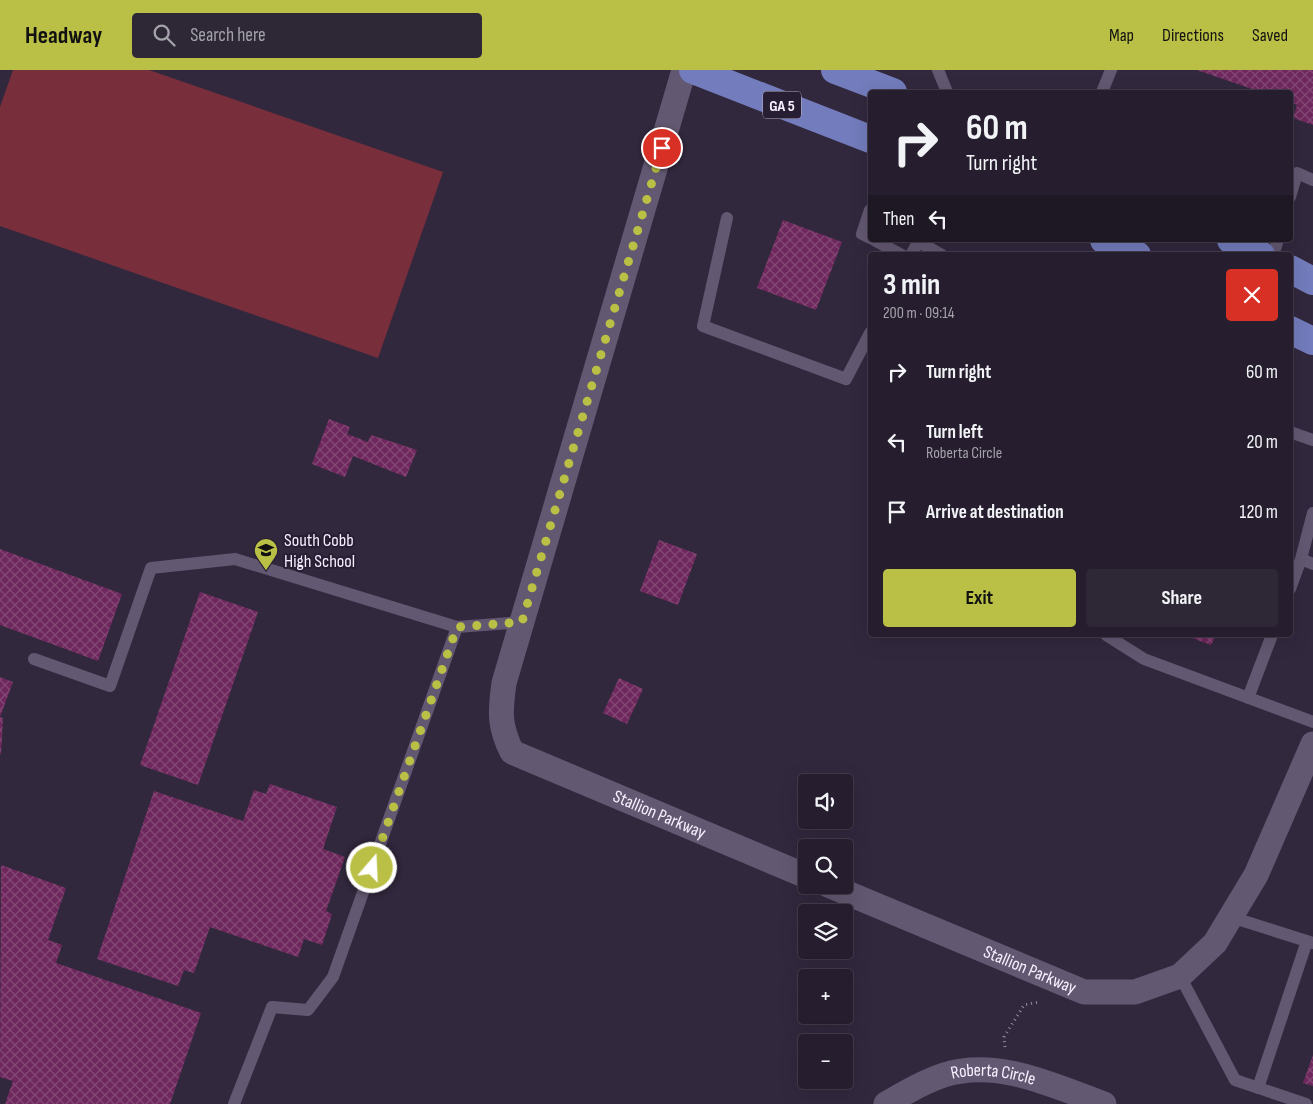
<!DOCTYPE html>
<html lang="en">
<head>
<meta charset="utf-8">
<style>
  body { margin:0; font-family:"Sofia Sans Condensed",sans-serif; background:#2e2736; color:#f1f3f6; height:100vh; display:flex; flex-direction:column; font-size:19px; white-space:nowrap }
  * { box-sizing:border-box; margin:0 }
  p { font-size:16px; color:#a4a2aa }
  .icon { flex:none; width:28px; height:28px; fill:none; stroke:currentColor; stroke-width:2; stroke-linecap:round; stroke-linejoin:round }
  .map { position:relative; flex:1; overflow:hidden }
  .details { position:absolute; left:868px; top:182px; width:425px; height:385px; display:flex; flex-direction:column; background:#261e2e; border-radius:5px; box-shadow:0 5px 20px #0002,0 0 0 1px #423c4a }
  .details>* { flex:none }
  .banner { position:absolute; left:868px; top:20px; width:425px; height:152px; border-radius:5px; box-shadow:0 5px 20px #0002,0 0 0 1px #423c4a; background:#261e2e; color:#f1f3f6; overflow:hidden }
  .buttons { position:absolute; left:798px; top:704px; display:grid; gap:10px }
  .buttons a { display:grid; place-items:center; width:55px; height:55px; border-radius:5px; background:#261e2e; box-shadow:0 5px 20px #0002,0 0 0 1px #423c4a; font-size:25px }
  .pin { position:absolute; display:grid; place-items:center; width:42px; height:42px; color:#fff; margin:-21px; border:2px solid #fff; border-radius:50%; box-shadow:0 1px 5px #0007 }
  .me { position:absolute; width:55px; margin:-28px; rotate:19deg; stroke-linejoin:round; filter:drop-shadow(0 0 4px #0008) }
  .turn { display:flex; align-items:center; gap:18px; height:105px; padding:0 15px; font-size:22px }
  .turn .icon { width:65px; height:65px; stroke-width:2.5 }
  .turn b { display:block; font-size:35px; line-height:42px }
  .then { display:flex; align-items:center; height:48px; padding:0 15px; background:#0003; gap:10px; font-size:19px }
  .round { display:grid; place-items:center; flex:none; width:52px; height:52px; border-radius:5px; background:#2e2736 }
  .summary { display:flex; align-items:center; justify-content:space-between; height:85px; padding:0 15px }
  h1 { font-size:30px; font-weight:700; line-height:38px }
  .action { display:flex; gap:10px; margin-top:auto; padding:10px 15px }
  .action a { flex:1; height:58px; border-radius:5px; background:#bac045; color:#111; font-size:20px; font-weight:700; line-height:58px; text-align:center }
  .action a+a { background:#2e2736; color:#f1f3f6 }
  ul { padding:0; list-style:none }
  li { display:flex; align-items:center; gap:15px; height:70px; padding:0 15px }
  li div { flex:1 }
  li b { display:block; font-size:19px }
  li em { font-style:normal }
  header { display:flex; align-items:center; gap:30px; box-sizing:border-box; height:70px; padding:0 25px; background:#bac045; color:#111 }
  header strong { font-size:24px }
  nav { display:flex; gap:28px; margin-inline-start:auto; font-size:18px }
  .search { width:350px; height:45px; background:#2e2736; display:flex; align-items:center; gap:12px; box-sizing:border-box; padding:0 18px; border-radius:5px; color:#a4a2aa; font-size:19px }
  .map>svg:first-child { display:block }
  .pitch { fill:#782e3b }
  .building { fill:url(#building-cross-hatch) }
  .lines { fill:none; stroke-linecap:round; stroke-linejoin:round }
  .path { stroke:#948c9e; stroke-width:3; stroke-dasharray:1 4; stroke-linecap:butt }
  .service { stroke:#635871; stroke-width:12 }
  .minor { stroke:#635871; stroke-width:25 }
  .primary { stroke:#737cbc; stroke-width:28 }
  .route { stroke:#bac045; stroke-width:9; stroke-dasharray:0 16.2 }
  .labels { text-anchor:middle; stroke-width:4; stroke-linejoin:round; paint-order:stroke }
  .shield { fill:#281e33; stroke:#b8b1c2; stroke-width:1 }
  .shield-label { font-size:16px; font-weight:bold; fill:#f6f0ff }
  .poi-label { font-size:18px; fill:#f6f0ff; stroke:#281e33; text-anchor:start }
  .street-label { font-size:18px; fill:#f6f0ff; stroke:#281e33 }
</style>
</head>
<body>
<header>
<strong>Headway</strong>
<div class="search"><svg class="icon" aria-label="search" viewBox="0 0 24 24"><circle cx="10" cy="10" r="6"/><path d="M15 15l6 6"/></svg>Search here</div>
<nav><a>Map</a><a>Directions</a><a>Saved</a></nav>
</header>
<div class="map">
<svg width="1313" height="1034" viewBox="0 0 1313 1034">
  <defs>
    <pattern id="building-cross-hatch" width="8" height="8" patternUnits="userSpaceOnUse" patternTransform="scale(1.25)"><rect width="8" height="8" fill="#6f285d"/><path d="M0 0l8 8M0 8l8-8" fill="none" stroke="#844875"/></pattern>
  </defs>
  <rect width="100%" height="100%" fill="#32283e"/>
  <path class="pitch" d="M13,0H149L443,102L378,288L0,156V37Z"/>
  <path class="building" d="M1197,0H1313V55L1293,48L1297,35L1290,32V22H1261Z
    M783,150L842,172L816,240L757,218Z
    M329,349L350,357L347,364L368,372L371,365L417,380L406,407L353,386L345,407L312,394Z
    M1290,400L1293,416L1290,437Z
    M659,470L697,484L678,535L640,521Z
    M0,479L122,524L98,591L0,555Z
    M200,522L258,542L198,715L140,695Z
    M1184,565H1216L1211,575Z
    M0,607L13,612L0,647L3,648L1,684H0Z
    M619,608L643,619L627,654L603,643Z
    M270,714L337,737L323,779L345,787L326,841L332,844L322,875L304,869L298,887L210,857L194,903L184,900L178,916L97,889L154,721L243,751L254,720L266,724Z
    M1,795L66,818L48,870L62,875L56,893L201,943L170,1034H5L13,1011L0,1007Z
    M1313,985V1016L1303,1013Z"/>
  <g class="lines">
    <path class="path" d="M1005,977L1004,967L1024,935L1039,932"/>
    <path class="service" d="M938,0L947,22
      M1102,22L1111,0
      M1290,127L1297,103L1313,110
      M870,140L862,164L870,168
      M727,148L703,256L846,309L870,263
      M874,170L902,185
      M919,172L942,185
      M911,185L919,170
      M1273,185L1278,170
      M1290,362L1313,370
      M1313,443L1301,489L1313,494
      M1290,519L1301,489
      M1106,565L1144,589L1313,652
      M34,589L110,616L151,498L235,489L457,557
      M1248,628L1272,565
      M1231,847L1313,873
      M1180,906L1235,1010L1306,1034
      M1258,1018L1307,871
      M234,1034L272,937L308,940L333,907L457,557L522,552"/>
    <g class="minor">
      <path id="s1" d="M684,0L504,613C500,642 499,656 512,682L806,806"/>
      <path id="s2" d="M828,815L1084,922H1135L1180,906L1215,873L1256,805L1313,674"/>
      <path id="s3" d="M886,1034C904,1023 923,1012 944,1005C998,988 1054,1016 1104,1034"/>
    </g>
    <path class="primary" d="M693,0L870,69
      M835,0L893,22
      M1104,170L1137,185
      M1231,170L1261,185
      M1290,199L1313,211
      M1290,260L1313,271"/>
  </g>
  <g class="lines">
    <path class="route" d="M372,798L457,557L522,552L662,78"/>
  </g>
  <defs>
    <g id="school-pin" transform="scale(1.25)"><path d="M0 17L-7.5 6A9.5 9.5 0 1 1 7.5 6Z" fill="#bac045" stroke="#281e33"/><path d="M0-5L7-2L0 1L-7-2ZM-4 1L0 2.5L4 1V4Q0 6-4 4Z" fill="#111"/></g>
  </defs>
  <g fill-rule="evenodd">
    <use href="#school-pin" x="266" y="480"/>
  </g>
  <g class="labels">
    <rect class="shield" x="763" y="21.5" width="38" height="27" rx="4"/>
    <g class="shield-label">
      <text x="782" y="41">GA 5</text>
    </g>
    <g class="poi-label">
      <text x="284" y="476">South Cobb<tspan x="284" dy="21">High School</tspan></text>
    </g>
    <g class="street-label">
      <text dy="6" stroke="none"><textPath href="#s1" startOffset="870">Stallion Parkway</textPath></text>
      <text dy="6" stroke="none"><textPath href="#s2" startOffset="219">Stallion Parkway</textPath></text>
      <text dy="6" stroke="none"><textPath href="#s3" startOffset="115">Roberta Circle</textPath></text>
    </g>
  </g>
</svg>
<div class="buttons">
<a><svg class="icon" aria-label="sound" viewBox="0 0 24 24"><path d="M4 9h4l5-4v14l-5-4H4zM17 9q2 3 0 6"/></svg></a>
<a><svg class="icon" aria-label="search" viewBox="0 0 24 24"><circle cx="10" cy="10" r="6"/><path d="M15 15l6 6"/></svg></a>
<a><svg class="icon" aria-label="layers" viewBox="0 0 24 24"><path d="M12 4l9 5-9 5-9-5zM3 14l9 5 9-5"/></svg></a>
<a>+</a>
<a>−</a>
</div>
<div class="pin" style="left:662px;top:78px;background:#d93025"><svg class="icon" aria-label="arrive" viewBox="0 0 24 24"><path d="M6 21V4h12l-3 4 3 4H6"/></svg></div>
<svg class="me" style="left:372px;top:798px" viewBox="-20 -20 40 40"><circle r="17" fill="#bac045" stroke="#fff" stroke-width="3"/><path d="M0-11L8 9 0 5-8 9z" fill="#fff"/></svg>
<div class="banner">
<div class="turn"><svg class="icon" aria-label="right" viewBox="0 0 24 24"><path d="M7 20v-9h11M14 6l5 5-5 5"/></svg><div><b>60 m</b>Turn right</div></div>
<div class="then">Then<svg class="icon" aria-label="left" viewBox="0 0 24 24"><path d="M17 20v-9H6M10 6l-5 5 5 5"/></svg></div>
</div>
<section class="details">
<div class="summary"><div><h1>3 min</h1><p>200 m · 09:14</p></div><a class="round" style="background:#d93025;color:#fff"><svg class="icon" aria-label="close" viewBox="0 0 24 24"><path d="M6 6l12 12M18 6L6 18"/></svg></a></div>
<ul>
<li><svg class="icon" aria-label="right" viewBox="0 0 24 24"><path d="M7 20v-9h11M14 6l5 5-5 5"/></svg><div><b>Turn right</b></div><em>60 m</em></li>
<li><svg class="icon" aria-label="left" viewBox="0 0 24 24"><path d="M17 20v-9H6M10 6l-5 5 5 5"/></svg><div><b>Turn left</b><p>Roberta Circle</p></div><em>20 m</em></li>
<li><svg class="icon" aria-label="arrive" viewBox="0 0 24 24"><path d="M6 21V4h12l-3 4 3 4H6"/></svg><div><b>Arrive at destination</b></div><em>120 m</em></li>
</ul>
<div class="action"><a>Exit</a><a>Share</a></div>
</section>
</div>
</body>
</html>
